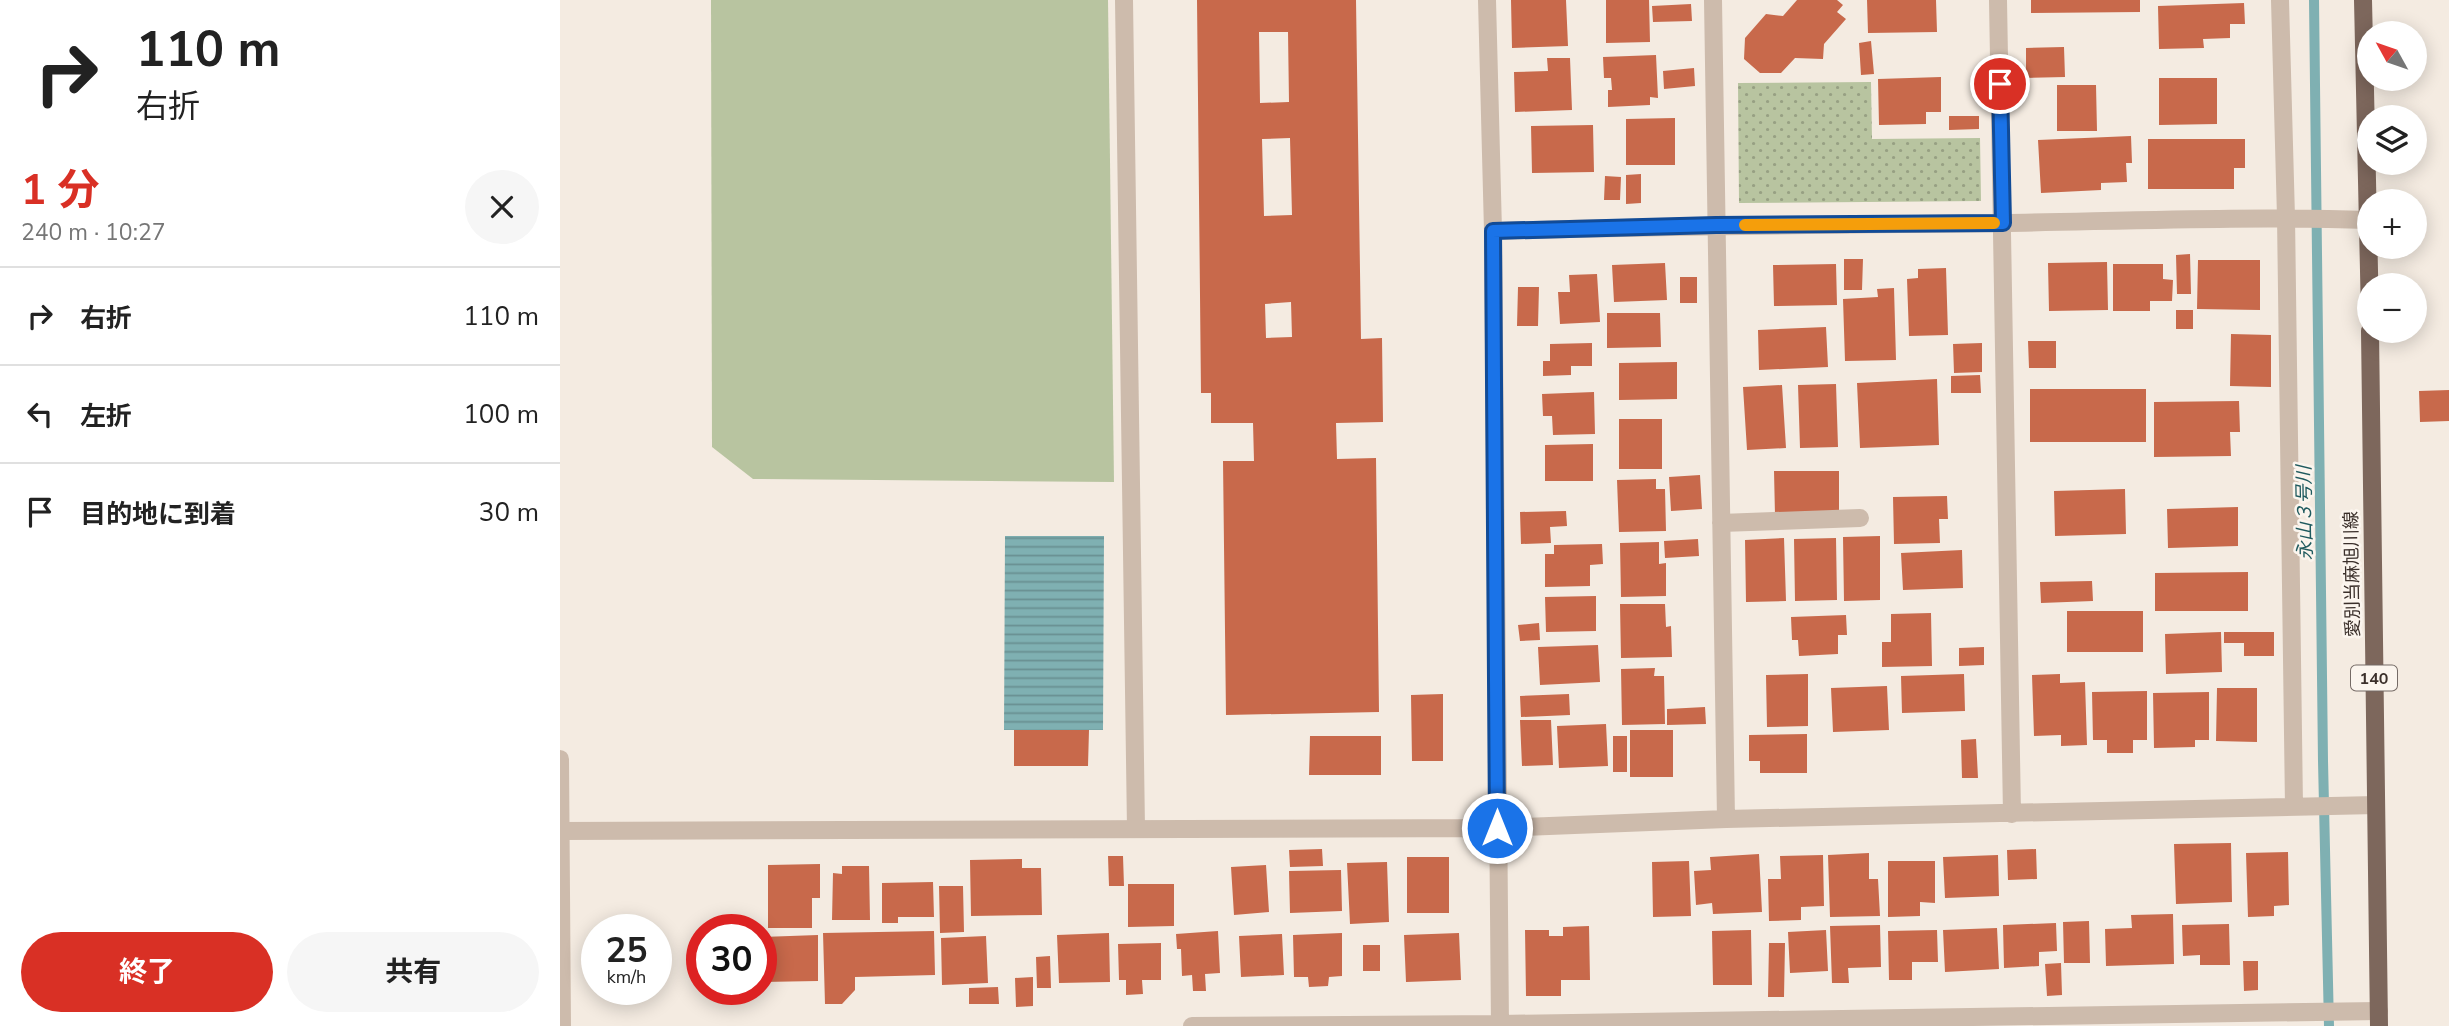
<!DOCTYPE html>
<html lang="ja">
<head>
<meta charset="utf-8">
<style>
  body { margin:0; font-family:"Nunito Sans","Noto Sans JP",sans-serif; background:#f6f6f6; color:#222; height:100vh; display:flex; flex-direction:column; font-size:26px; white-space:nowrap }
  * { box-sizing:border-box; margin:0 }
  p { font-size:23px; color:#767676 }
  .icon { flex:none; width:38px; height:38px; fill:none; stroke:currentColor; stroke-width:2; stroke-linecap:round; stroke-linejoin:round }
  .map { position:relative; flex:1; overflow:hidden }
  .panel { display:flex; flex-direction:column; background:#fff; width:560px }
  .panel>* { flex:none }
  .guide { background:#fff; color:#222; overflow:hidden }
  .needle { width:46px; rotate:310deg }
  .controls { position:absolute; left:1797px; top:21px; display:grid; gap:14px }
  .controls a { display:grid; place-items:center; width:70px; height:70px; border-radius:50%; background:#fff; box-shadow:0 4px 18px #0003; font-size:35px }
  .speed { position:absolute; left:21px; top:914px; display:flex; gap:14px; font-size:35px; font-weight:700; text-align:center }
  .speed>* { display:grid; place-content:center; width:91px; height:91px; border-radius:50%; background:#fff; box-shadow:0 4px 18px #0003; line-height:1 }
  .speed small { font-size:18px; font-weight:400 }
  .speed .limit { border:10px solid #d22; background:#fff; color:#111 }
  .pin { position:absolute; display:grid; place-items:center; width:60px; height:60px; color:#fff; margin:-30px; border:4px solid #fff; border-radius:50%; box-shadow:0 2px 7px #0007 }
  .me { position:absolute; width:77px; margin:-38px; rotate:0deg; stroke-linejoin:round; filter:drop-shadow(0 0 5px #0008) }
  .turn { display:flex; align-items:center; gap:24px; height:147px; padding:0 21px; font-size:32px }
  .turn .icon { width:91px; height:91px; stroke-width:2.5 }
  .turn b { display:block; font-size:49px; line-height:60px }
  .round { display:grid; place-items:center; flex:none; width:74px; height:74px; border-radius:37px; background:#f6f6f6 }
  .overview { display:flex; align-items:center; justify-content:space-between; height:119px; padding:0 21px }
  h1 { font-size:42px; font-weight:700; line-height:52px; color:#d93025 }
  .button { display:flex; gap:14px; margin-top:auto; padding:14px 21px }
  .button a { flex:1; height:80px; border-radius:42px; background:#d93025; color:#fff; font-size:28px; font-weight:700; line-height:80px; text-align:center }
  .button a+a { background:#f6f6f6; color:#222 }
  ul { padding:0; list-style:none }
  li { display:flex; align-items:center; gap:21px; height:98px; padding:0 21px; border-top:2px solid #e0e0e0 }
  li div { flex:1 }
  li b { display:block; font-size:26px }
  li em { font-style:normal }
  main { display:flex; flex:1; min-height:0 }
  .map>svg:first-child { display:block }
  .grass { fill:#b8c4a0 }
  .park { fill:url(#park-dots) }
  .water { fill:url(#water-rules) }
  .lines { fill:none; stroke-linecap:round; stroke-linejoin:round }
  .stream { stroke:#7fb0b2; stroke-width:10 }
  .building { fill:#c8694b; fill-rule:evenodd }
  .minor { stroke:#cdbbac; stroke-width:18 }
  .major { stroke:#7d675c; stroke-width:18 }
  .route-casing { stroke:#114b97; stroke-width:18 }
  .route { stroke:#1a73e8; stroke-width:12 }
  .slow { stroke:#f59e0b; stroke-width:12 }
  .labels { text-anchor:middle; stroke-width:5; stroke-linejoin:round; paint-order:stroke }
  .shield { fill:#fbf5ee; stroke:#756b66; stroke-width:2 }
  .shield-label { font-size:16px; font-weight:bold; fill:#3b302b }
  .street-label { font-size:18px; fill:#3b302b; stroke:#fbf5ee }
  .water-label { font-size:19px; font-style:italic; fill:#1f5a5e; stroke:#fbf5ee }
</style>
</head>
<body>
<main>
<section class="panel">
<div class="guide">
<div class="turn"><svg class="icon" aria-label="right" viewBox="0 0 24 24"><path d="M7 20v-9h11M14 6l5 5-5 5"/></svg><div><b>110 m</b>右折</div></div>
</div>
<div class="overview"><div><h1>1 分</h1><p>240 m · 10:27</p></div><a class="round"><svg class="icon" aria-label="close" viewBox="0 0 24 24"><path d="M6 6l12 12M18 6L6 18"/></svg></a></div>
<ul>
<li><svg class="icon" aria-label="right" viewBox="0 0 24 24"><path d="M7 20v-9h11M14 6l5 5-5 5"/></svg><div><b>右折</b></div><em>110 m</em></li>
<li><svg class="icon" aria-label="left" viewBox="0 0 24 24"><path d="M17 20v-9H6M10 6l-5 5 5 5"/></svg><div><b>左折</b></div><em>100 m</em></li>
<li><svg class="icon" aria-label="arrive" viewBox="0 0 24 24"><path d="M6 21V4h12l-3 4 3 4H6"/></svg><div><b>目的地に到着</b></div><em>30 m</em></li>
</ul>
<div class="button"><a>終了</a><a>共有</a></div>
</section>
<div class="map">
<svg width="1889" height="1026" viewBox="0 0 1889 1026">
  <defs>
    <pattern id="park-dots" width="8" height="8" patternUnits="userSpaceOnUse" patternTransform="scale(1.75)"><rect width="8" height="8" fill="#b8c4a0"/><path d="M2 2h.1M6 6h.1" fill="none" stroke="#97a083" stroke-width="1.8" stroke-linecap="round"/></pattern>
    <pattern id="water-rules" width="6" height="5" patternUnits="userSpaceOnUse" patternTransform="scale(1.75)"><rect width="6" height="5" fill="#7fb0b2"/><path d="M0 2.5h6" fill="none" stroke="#699091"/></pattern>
  </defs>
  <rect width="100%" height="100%" fill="#f4ebe1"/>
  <path class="grass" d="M151,0H548L554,482L193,479L152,447Z"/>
  <path class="park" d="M1311,82L1312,139L1420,138L1421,201L1179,203L1178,83Z"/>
  <path class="water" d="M445,536H544L543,730H444Z"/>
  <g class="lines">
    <path class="stream" d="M1754,0L1763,761L1769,1026"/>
  </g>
  <path class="building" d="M637,0H796L801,339L822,338L823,422L776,423L777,459L816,458L819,712L666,715L663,461H694L693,423H651V393H641ZM699,32H728L729,102L700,103ZM730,138L732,215L704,216L702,139ZM731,302L732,337L706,338L705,304Z
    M951,0H1006L1008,46L952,48Z
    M1046,0H1089L1090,42L1046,43Z
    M1237,0H1277L1283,5L1277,12L1286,19L1264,44L1263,59L1235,58L1221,73H1200L1184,59L1185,38L1206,14L1223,16Z
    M1307,0H1376L1377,32L1308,33Z
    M1471,0H1580V12L1471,13Z
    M1684,3L1685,24H1670V38L1643,39L1644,48L1599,49L1598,6Z
    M1131,4L1132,21L1093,22L1092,6Z
    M1311,41L1314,74L1301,75L1299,43Z
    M1504,47L1505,77L1466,78V48Z
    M1096,55L1098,98L1090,97V105L1048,107V90H1052L1051,78H1044L1043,57Z
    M987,58H1010L1012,110L955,112L954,72L988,71Z
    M1134,68L1135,86L1104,89L1103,71Z
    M1381,77V112H1366V124L1319,125L1318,79Z
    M1599,78H1657V124L1599,125Z
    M1497,85H1536L1537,131H1497Z
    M1389,116H1419V129L1389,130Z
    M1115,118V165H1066V119Z
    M1033,125L1034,172L972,173L971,126Z
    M1571,136L1572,163H1566L1567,182L1541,183V190L1481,193L1478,140Z
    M1588,139H1685V168H1674V189H1588Z
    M1081,174V203L1066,204V175Z
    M1045,176L1061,177L1060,200H1044Z
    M1630,254L1631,294H1617L1616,255Z
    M1284,259H1303L1302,290H1284Z
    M1638,260H1700V310L1637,309Z
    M1547,262L1548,310L1489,311L1488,263Z
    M1105,263L1107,300L1054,302L1052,265Z
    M1276,264L1277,305L1214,306L1213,265Z
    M1553,264H1603V279L1613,280L1612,301H1590V311H1553Z
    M1386,268L1388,335L1349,336L1347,279L1358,278V269Z
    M1037,274L1040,322L1000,324L998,292H1010L1009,275Z
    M1120,277H1137V303H1120Z
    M958,287H979L978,326H957Z
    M1334,288L1336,360L1285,361L1283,299L1318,297L1317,289Z
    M1616,310H1633V329H1616Z
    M1047,313H1100L1101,347L1047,348Z
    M1266,327L1268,367L1199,370L1198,330Z
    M1671,334L1711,335V387L1670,386Z
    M1468,341H1496V368H1469Z
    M1032,343V366H1011V375L983,376V361H990V344Z
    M1422,343V372L1394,373L1393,344Z
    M1117,362V399L1059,400V363Z
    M1420,375L1421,393H1391V376Z
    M1377,379L1379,445L1300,448L1297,383Z
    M1276,384L1278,447L1240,448L1238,385Z
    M1222,385L1226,448L1187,450L1183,387Z
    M1470,389H1586V442H1470Z
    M1889,390V421L1860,422L1859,391Z
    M1034,392L1035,434L993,435L992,416H983L982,394Z
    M1679,401L1680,432H1670L1671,456L1594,457V402Z
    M1059,419H1102V469H1059Z
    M1033,444V481H985V445Z
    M1214,471H1279V514L1215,515Z
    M1140,475L1142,509L1111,511L1109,477Z
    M1096,479V489H1105L1106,531L1059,532L1057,480Z
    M1565,489L1566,534L1495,536L1494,491Z
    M1387,496L1388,519H1379L1380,543L1334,544L1333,497Z
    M1678,507V546L1608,548L1607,509Z
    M1006,511L1007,526L990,527L991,543L961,544L960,512Z
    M1320,536V600L1284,601L1283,537Z
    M1224,538L1226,601L1186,602L1185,540Z
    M1276,538L1277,600L1235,601L1234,539Z
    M1138,539L1139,556L1105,558L1104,541Z
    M1099,542V564L1106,563V596L1061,597L1060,543Z
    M1042,544L1043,564L1030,565V586L985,587V554H994V545Z
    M1402,550L1403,588L1343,590L1341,553Z
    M1688,572V611H1595V573Z
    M1532,581L1533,601L1481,603L1480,582Z
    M1036,596V631L986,632L985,597Z
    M1060,604H1105L1106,627L1111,626L1112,657L1061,658Z
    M1507,611H1583V652H1507Z
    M1371,613L1372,666L1322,667V642H1331V614Z
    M1286,615L1287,635H1278V654L1239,656L1238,640H1232L1231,617Z
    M979,623L980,640L960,641L958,625Z
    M1661,632L1662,672L1606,674L1605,634Z
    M1664,632H1714V656H1684V643H1664Z
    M1038,645L1040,682L980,685L978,647Z
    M1424,647V665L1399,666V648Z
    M1095,668L1094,676H1104L1105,724L1062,725L1061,669Z
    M1248,674V726L1207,727L1206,675Z
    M1404,674L1405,711L1342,713L1341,676Z
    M1500,674V683L1525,682L1527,745L1501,746V735L1474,736L1472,675Z
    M1327,686L1329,730L1273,732L1271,688Z
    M1657,688H1697V742L1656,741Z
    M1587,691V740H1573V753H1547V740H1533L1532,692Z
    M1649,692V740H1635V747L1594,748L1593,693Z
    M883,694V761H852L851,695Z
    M1009,694L1010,715L961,717L960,696Z
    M1145,707L1146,724L1107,725V709Z
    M960,720H991L993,765L962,766Z
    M1046,724L1048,766L999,768L997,726Z
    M454,730H529L528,766H454Z
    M1070,730H1113V777H1070Z
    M1247,734V773H1200V761H1189V735Z
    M750,736H821V775H749Z
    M1053,736H1067V772H1053Z
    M1416,739L1418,778H1402L1401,740Z
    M1671,843L1672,902L1616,904L1614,844Z
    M762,849L763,866L730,867L729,850Z
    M1476,849L1477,879L1448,880L1447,850Z
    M1728,852L1729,905L1714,906V916L1688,917L1686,853Z
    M1309,853V879H1318L1320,916L1270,917L1268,855Z
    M1199,854L1202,912L1153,914L1152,903L1136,905L1134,871L1151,870L1150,857Z
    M1263,855L1264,906L1241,907V920L1209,921L1208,879H1221L1220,856Z
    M1438,855L1439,896L1385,898L1383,857Z
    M548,856H563L564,886H549Z
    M847,857H889V913H847Z
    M462,859V868H481L482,915L411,916L410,860Z
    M1129,861L1131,916L1093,917L1092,862Z
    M1328,861H1375V903L1360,902V916L1328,917Z
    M827,862L829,922L790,924L787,863Z
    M260,864V898H252V928H208V865Z
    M706,865L709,912L674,915L671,867Z
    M282,866H309L310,920H272L273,873L282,874Z
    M781,870L782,911L730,913L729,871Z
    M373,882L374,917H338V923H322V883Z
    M568,884H614V926L568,927Z
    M379,886H403L404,932L380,933Z
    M1613,914L1614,964L1546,966L1545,929L1572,928L1571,915Z
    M1529,921L1530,963H1504L1503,922Z
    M1496,923L1497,951L1479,952V966L1444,968L1443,925Z
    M1669,924L1670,965H1640V955L1623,956L1622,925Z
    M1320,925L1321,967L1288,968L1289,983H1272L1270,926Z
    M1029,926L1030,980H1001V996H966L965,930H989V936H1003V927Z
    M1437,928L1439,969L1385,972L1383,930Z
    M1191,930L1192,985H1153L1152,931Z
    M1266,930L1268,971L1230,973L1228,932Z
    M1377,930L1378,962H1352V980H1329L1328,931Z
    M374,931L375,975L295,977V990L282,1004H265L263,933Z
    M658,931L660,973L645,974L646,991H633L632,975L622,976L621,949H617L616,934Z
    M549,933L550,982L499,983L497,935Z
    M782,933V976L769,977L768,986L749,987L748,977H734L733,935Z
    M899,933L901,980L846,982L844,935Z
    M722,934L724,975L681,977L679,936Z
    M258,935V981L201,982V937Z
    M426,936L428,983L382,985L381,938Z
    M139,938H142V984H139Z
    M601,943V980H582L583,994L566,995V980H559L558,944Z
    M1209,943H1225L1224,997H1208Z
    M803,945H820V971H803Z
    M490,956L491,988H477L476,957Z
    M1683,961H1698V990L1684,991Z
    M1501,963L1502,995L1487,996L1485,964Z
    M473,977V1006L456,1007L455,978Z
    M438,987L439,1004H409V988Z"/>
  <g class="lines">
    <path class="minor" d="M564,0L576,829
      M927,0L933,231L940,1026
      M1153,0L1166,819
      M1438,0L1452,814
      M1720,0L1726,217L1734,807
      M933,231C1103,226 1272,225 1442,223C1564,221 1686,216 1808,220
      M1161,523L1300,518
      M0,759L2,1026
      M0,831L937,828L1166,819L1816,805
      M632,1026L940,1024L1819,1011"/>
    <path class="major" d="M1803,0L1810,316
      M1810,331L1819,1026"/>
  </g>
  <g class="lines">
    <g class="route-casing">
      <path id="route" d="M937,828L933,231L1156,225L1443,223L1440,84"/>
    </g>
    <use href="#route" class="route"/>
    <path class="slow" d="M1185,225L1434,223"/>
  </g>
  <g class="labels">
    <rect class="shield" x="1791" y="665.5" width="46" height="25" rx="5"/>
    <g class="shield-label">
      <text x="1814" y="684">140</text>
    </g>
    <g class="street-label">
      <text transform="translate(1792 574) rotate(-91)" y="6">愛別当麻旭川線</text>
    </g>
    <g class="water-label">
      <text transform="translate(1744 513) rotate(-91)" y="7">永山３号川</text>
    </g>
  </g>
</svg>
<div class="controls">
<a><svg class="needle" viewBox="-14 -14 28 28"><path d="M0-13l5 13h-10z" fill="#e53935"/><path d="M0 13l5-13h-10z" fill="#767676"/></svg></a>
<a><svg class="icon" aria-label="layers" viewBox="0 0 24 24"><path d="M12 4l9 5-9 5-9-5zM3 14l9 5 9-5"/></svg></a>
<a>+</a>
<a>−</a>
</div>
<div class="speed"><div>25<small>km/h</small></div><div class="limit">30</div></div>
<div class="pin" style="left:1440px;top:84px;background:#d93025"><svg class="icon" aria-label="arrive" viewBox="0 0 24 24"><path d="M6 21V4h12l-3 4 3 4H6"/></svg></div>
<svg class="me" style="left:937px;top:828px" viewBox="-20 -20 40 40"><circle r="17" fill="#1a73e8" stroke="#fff" stroke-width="3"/><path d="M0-11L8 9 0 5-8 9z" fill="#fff"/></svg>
</div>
</main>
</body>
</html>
